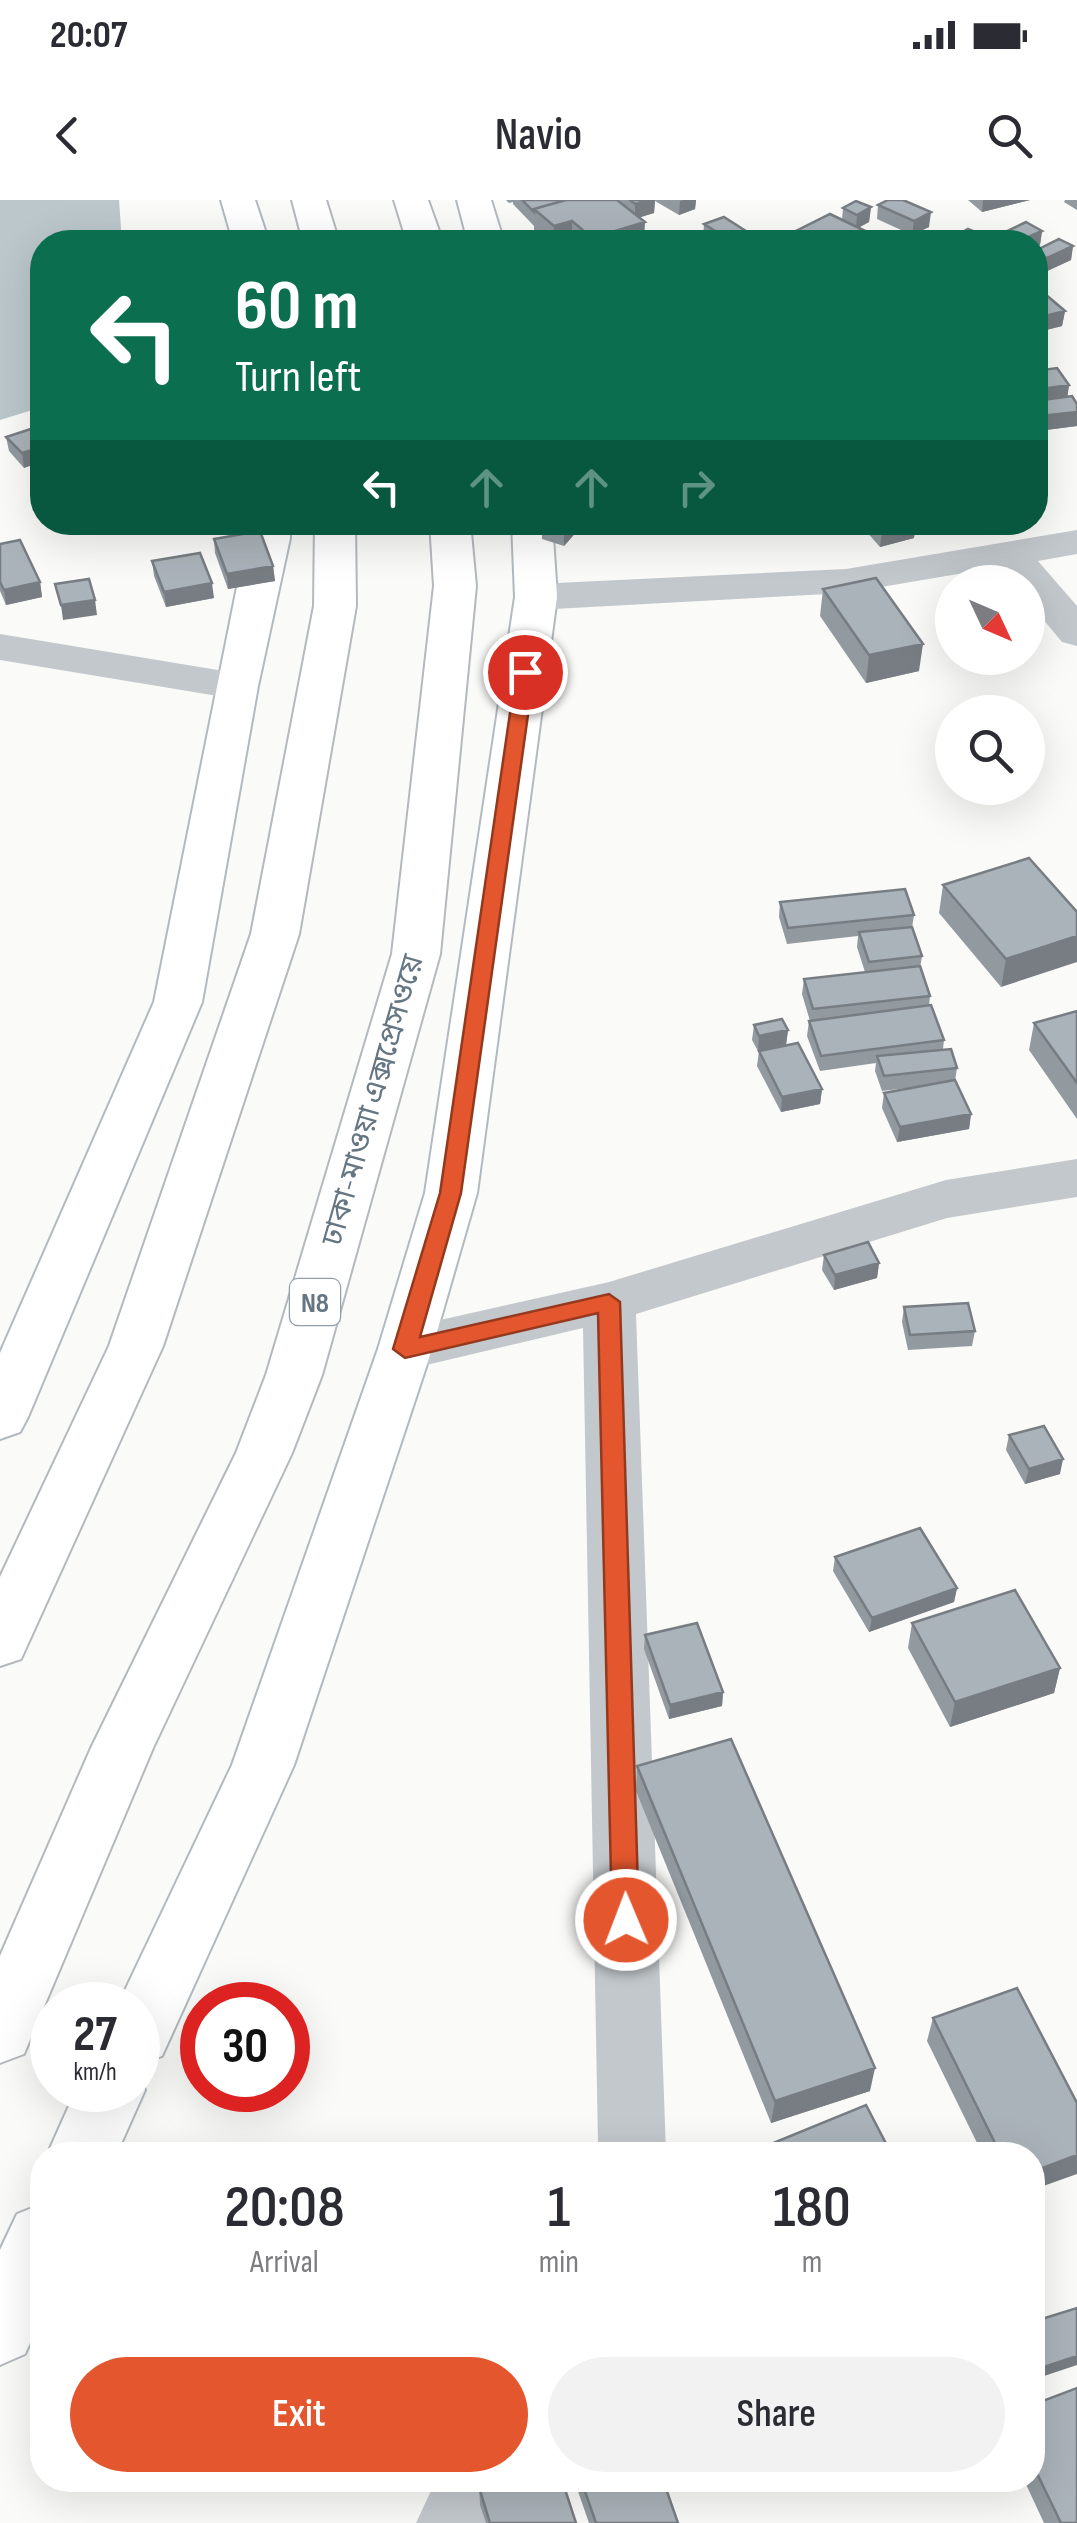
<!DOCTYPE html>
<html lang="en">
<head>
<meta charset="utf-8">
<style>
  body { margin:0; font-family:"Sofia Sans Condensed","Noto Sans Bengali",sans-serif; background:#f2f2f3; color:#2b2b33; height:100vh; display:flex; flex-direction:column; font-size:38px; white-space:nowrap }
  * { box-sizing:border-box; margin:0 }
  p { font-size:32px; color:#7c7c81 }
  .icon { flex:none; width:55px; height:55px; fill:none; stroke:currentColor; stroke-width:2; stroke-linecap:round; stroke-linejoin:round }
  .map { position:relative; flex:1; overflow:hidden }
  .sheet { position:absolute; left:30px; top:1942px; width:1015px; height:350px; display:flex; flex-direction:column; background:#fff; border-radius:40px; box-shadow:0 10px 40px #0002 }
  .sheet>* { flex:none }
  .top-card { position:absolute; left:30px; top:30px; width:1018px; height:305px; border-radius:40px; box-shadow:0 10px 40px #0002; background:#0b6e4f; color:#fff; overflow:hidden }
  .needle { width:65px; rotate:134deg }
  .fabs { position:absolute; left:935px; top:365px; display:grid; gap:20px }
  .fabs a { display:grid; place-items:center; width:110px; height:110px; border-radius:50%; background:#fff; box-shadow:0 10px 40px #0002; font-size:50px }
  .speed { position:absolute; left:30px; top:1782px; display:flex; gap:20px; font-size:50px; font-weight:700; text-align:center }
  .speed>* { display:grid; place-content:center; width:130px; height:130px; border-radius:50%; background:#fff; box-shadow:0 10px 40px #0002; line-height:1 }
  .speed small { font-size:25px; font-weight:400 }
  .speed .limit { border:15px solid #d22; background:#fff; color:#111 }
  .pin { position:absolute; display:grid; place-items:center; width:85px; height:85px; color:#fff; margin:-42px; border:5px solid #fff; border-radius:50%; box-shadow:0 2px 10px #0007 }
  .me { position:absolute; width:110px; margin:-55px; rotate:359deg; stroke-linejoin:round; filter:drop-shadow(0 0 8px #0008) }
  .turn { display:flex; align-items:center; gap:35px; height:210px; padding:0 40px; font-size:45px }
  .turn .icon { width:130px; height:130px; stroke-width:2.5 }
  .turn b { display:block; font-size:70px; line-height:85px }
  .lanes { display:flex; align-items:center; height:95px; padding:0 40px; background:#0003; justify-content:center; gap:50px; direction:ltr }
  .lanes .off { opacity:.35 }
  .eta { display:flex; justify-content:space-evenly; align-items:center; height:170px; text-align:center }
  .eta b { font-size:60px; font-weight:600; line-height:70px }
  .primary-button { display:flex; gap:20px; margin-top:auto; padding:20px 40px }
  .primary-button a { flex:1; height:115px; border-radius:60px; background:#e4572e; color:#fff; font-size:40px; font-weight:600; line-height:115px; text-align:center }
  .primary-button a+a { background:#f2f2f3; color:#2b2b33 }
  .status { display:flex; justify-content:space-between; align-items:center; height:70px; padding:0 50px; background:#fff; direction:ltr }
  .status svg { height:28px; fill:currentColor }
  header { display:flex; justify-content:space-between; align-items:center; height:130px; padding:0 40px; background:#fff; font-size:45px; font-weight:600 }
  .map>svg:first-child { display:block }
  .water { fill:#bbc7cb }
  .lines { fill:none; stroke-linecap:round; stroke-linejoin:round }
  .secondary-casing { stroke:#b3babf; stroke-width:4 }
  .highway-casing { stroke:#b4b9bd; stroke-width:4 }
  .street { fill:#c3c8cc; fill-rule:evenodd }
  .secondary { fill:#fff; fill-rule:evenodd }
  .highway { fill:#fff; fill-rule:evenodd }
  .wall { fill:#929a9f }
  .shaded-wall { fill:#777d82 }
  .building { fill:#aab3b9; stroke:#777d82; stroke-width:2.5 }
  .route { fill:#e4572e; stroke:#94391e; stroke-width:2.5 }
  .labels { text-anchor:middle; stroke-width:10; stroke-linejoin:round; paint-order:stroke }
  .shield { fill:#fff; stroke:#939fa8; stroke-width:2.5 }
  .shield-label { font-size:28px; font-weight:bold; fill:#657683 }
  .street-label { font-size:30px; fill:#657683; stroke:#fff }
</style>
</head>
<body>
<div class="status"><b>20:07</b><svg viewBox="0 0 49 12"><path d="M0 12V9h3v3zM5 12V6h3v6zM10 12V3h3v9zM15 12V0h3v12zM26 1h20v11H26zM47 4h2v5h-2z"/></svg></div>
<header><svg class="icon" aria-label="back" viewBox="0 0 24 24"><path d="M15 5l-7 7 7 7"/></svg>Navio<svg class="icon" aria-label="search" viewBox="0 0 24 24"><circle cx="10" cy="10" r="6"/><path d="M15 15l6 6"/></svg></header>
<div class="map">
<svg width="1077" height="2323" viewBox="0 0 1077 2323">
  <rect width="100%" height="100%" fill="#fafaf8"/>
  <path class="water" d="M0,0H119L122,42H42V207L0,220Z"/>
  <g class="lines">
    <g class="secondary-casing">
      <path id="secondary" d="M221,0H255L269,42H233Z
        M457,0H491L504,42H468Z
        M250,322H290V338L258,486L202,802L28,1217L20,1232L0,1239V1153L154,802Z
        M512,322H552L557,397L477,993L432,1149L294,1565L162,1856L138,1865V1805H118L232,1565L378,1149L425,993L515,397Z
        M138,1873L145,1890L116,1955H47L76,1890H138Z
        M42,2004V2116L25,2154L0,2165V2050L17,2014Z"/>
    </g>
    <g class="highway-casing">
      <path id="highway" d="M292,0H326L339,42H303Z
        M394,0H428L443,42H407Z
        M315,322H355L356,406L299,734L163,1146L21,1459L0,1466V1377L109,1146L251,734L314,406Z
        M430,322H470L476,386L440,754L322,1175L292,1253L153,1548L24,1854L0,1863V1756L91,1548L236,1253L266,1175L392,754L434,386Z"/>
    </g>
    <path class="street" d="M1077,330V354L1038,361L1077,406V446L1062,442L1028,401V382H1012L999,367L846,393L536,410L521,406L515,397L521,388L536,384L846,369Z
      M0,434L236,473L251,477L258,486L251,495L236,499L0,460Z
      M1077,959V997L947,1018L636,1114L666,1953L593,1955L598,1944L583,1128L405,1170L386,1164L378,1149L386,1134L405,1128L609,1082L946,980Z
      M436,2280H512L493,2323H416Z"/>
    <use href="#secondary" class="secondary"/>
    <use href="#highway" class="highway"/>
  </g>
  <path class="wall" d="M506,0H696L695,9L679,15L655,1L654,13L639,17L644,42H542L534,35V26L513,4V2L509,3Z
    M968,0H1030L982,12Z
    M1065,0H1077V10L1064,2Z
    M878,5L929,27L912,35L877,19Z
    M871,7L869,22L858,28L888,42H789L790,34L842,20L843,8Z
    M1026,22L1042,31L1040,45L1035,47V42H1000L1001,34Z
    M704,24L759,42H710L703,38Z
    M1073,46L1071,60L1045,72L1035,67V50Z
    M1035,96L1065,111L1062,126L1042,131L1035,124Z
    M1035,150L1044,170L1069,185L1067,197L1077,204V226L1038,231L1035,227Z
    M42,232L24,268L9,251L6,237Z
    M544,322H578V330L564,346L542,339V324Z
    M858,322H915L914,338L880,347Z
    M942,322H981L980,327L952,334Z
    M214,339L273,366L275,381L228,389L215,353Z
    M0,344L40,382L42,397L6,405L0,391Z
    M152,361L214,398L166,407L154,376Z
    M823,389L919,471L866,483L820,416Z
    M1029,658L1001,787L939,713L943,685Z
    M780,702L914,715L912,728L922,756L920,768L930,796L929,806L944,840L943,849L957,868L955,881L971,914L969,929L897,942L882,908L884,893L916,887L882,891L875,871L876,863L820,871L807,836L809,821H810L802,794L804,779L865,772L857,747L858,736L787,744L779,717Z
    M1077,811V919L1029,850L1034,823Z
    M754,825L788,830L786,845L758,851L752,840Z
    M759,851L822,889L820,904L781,912L757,866Z
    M824,1055L879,1063L877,1078L834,1090L822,1070Z
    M904,1107L975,1131L972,1146L908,1150L902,1122Z
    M1009,1235L1060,1274L1025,1284L1006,1250Z
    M835,1357L957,1388L954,1402L869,1432L833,1371Z
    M912,1423L1060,1468L1054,1493L950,1527L908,1448Z
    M645,1435L723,1492L722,1506L669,1519L644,1449Z
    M637,1566L870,1891L771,1923L636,1591Z
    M933,1818L1032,1955H983L927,1841Z
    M1032,2205L1077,2323H1044L1024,2280H1032Z
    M574,2280H663L678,2323H589Z
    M479,2287L576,2323H486L480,2305Z"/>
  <path class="shaded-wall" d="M650,0H655L654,13L635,19V4Z
    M683,0H696L695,9L679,15L680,1Z
    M983,0H1030L982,12Z
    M871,7L869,22L856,29L857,15Z
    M931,12L929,27L912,35L914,21Z
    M572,21V42H554V26Z
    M645,22L644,42H592V38Z
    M1042,31L1040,45L1035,47V42H1017Z
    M1073,46L1071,60L1045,72L1047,58Z
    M1065,111L1062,126L1042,131L1045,116Z
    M1045,162L1043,176L1035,178V164Z
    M1069,185L1067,200L1035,205V190Z
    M1077,212V226L1038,231L1040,216Z
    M42,247V262L24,268L22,253Z
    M571,322H578V330L564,346V331Z
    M953,322H981L980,327L952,334Z
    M916,323L914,338L880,347L882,332Z
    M273,366L275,381L228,389L227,374Z
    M40,382L42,397L6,405L4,390Z
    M212,383L214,398L166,407L164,392Z
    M95,400L97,415L63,420L61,405Z
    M923,444L919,471L866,483L869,455Z
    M1077,736V762L1001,787L1006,759Z
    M788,830L786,845L758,851L759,836Z
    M822,889L820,904L781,912L782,897Z
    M971,914L969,929L897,942L900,927Z
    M879,1063L877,1078L834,1090L835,1075Z
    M1063,1259L1060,1274L1025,1284L1029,1269Z
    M957,1388L954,1402L869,1432L872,1418Z
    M1060,1468L1054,1493L950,1527L955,1502Z
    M723,1492L722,1506L669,1519L670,1505Z
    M875,1868L870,1891L771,1923L775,1901Z
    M1077,1955V1974L1032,1990V1972Z
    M1077,2156V2165L1032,2180V2171Z"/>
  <path class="building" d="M522,0H566L534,9V12Z
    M566,0H617L645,22L592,38L572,21L554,26L534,9Z
    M630,0H650L635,4Z
    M888,0H903L931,12L914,21L878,5Z
    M856,1L871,7L857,15L843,8Z
    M830,14L888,42H807L790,34Z
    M724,17L760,40L753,42H733L704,24Z
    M1026,22L1042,31L1017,42L1001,34Z
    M968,29L998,42H954L949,40Z
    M565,38L570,42H548Z
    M1059,39L1073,46L1047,58L1035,51Z
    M1045,94L1065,111L1045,116L1035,107V96Z
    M1035,150L1045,162L1035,164Z
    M1057,168L1069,185L1035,190V171Z
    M1072,196L1077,204V212L1040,216L1035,209V201Z
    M37,227L42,232V247L22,253L6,237Z
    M544,322H571L564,331L542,324Z
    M873,322H915L916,323L882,332Z
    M260,331L273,366L227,374L214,339Z
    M20,340L40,382L4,390L0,382V344Z
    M200,353L212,383L164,392L152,361Z
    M876,378L923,444L869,455L823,389Z
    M89,379L95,400L61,405L55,384Z
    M1029,658L1077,712V736L1006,759L943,685Z
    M905,689L914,715L788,728L780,702Z
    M912,727L922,756L869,762L859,732Z
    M920,766L930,796L813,809L804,779Z
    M931,805L944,840L821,856L809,821Z
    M1077,811V883L1034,823Z
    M782,819L788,830L759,836L754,825Z
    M798,843L822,889L782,897L759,851Z
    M951,849L957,868L884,876L877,856Z
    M955,880L971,914L900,927L884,893Z
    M868,1042L879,1063L835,1075L824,1055Z
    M968,1103L975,1131L910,1135L904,1107Z
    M1044,1226L1063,1259L1029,1269L1009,1235Z
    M920,1328L957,1388L872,1418L835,1357Z
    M1015,1390L1060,1468L955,1502L912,1423Z
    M697,1423L723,1492L670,1505L645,1435Z
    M731,1539L875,1868L775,1901L637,1566Z
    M1017,1788L1077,1903V1955L1032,1972V1955H1001L933,1818Z
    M866,1905L892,1955H744Z
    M1077,2108V2156L1032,2171V2122Z
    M1077,2188V2323H1061L1032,2263V2205Z
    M498,2280H562L576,2323H490L479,2287Z
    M581,2280H663L678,2323H596Z"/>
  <path class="route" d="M525,466L534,472L461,993L420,1137L609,1094L620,1102L639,1720L635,1729L626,1733L616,1729L612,1720L598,1113L405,1158L393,1149L440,993L516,472Z"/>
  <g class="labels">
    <rect class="shield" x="290" y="1079" width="50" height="46" rx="8"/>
    <g class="shield-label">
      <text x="315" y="1112">N8</text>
    </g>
    <g class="street-label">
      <text transform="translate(372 900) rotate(-74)" y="10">ঢাকা-মাওয়া এক্সপ্রেসওয়ে</text>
    </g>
  </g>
</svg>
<div class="fabs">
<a><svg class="needle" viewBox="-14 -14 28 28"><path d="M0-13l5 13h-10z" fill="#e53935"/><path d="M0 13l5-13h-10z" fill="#7c7c81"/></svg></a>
<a><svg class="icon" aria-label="search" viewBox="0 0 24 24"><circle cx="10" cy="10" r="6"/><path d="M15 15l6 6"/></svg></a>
</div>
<div class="speed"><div>27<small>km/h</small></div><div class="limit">30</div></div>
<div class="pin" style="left:525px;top:472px;background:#d93025"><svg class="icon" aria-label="arrive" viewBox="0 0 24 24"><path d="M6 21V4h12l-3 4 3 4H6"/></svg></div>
<svg class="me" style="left:626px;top:1720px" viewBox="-20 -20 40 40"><circle r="17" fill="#e4572e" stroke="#fff" stroke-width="3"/><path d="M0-11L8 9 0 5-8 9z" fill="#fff"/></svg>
<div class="top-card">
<div class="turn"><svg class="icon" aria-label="left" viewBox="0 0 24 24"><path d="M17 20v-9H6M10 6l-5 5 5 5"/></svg><div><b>60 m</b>Turn left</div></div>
<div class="lanes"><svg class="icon" aria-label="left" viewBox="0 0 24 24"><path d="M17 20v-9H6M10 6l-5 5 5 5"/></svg><svg class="icon off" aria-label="ahead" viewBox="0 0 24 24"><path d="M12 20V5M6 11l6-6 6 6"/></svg><svg class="icon off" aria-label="ahead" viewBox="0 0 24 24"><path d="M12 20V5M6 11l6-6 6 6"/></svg><svg class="icon off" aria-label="right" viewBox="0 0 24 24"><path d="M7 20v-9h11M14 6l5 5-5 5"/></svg></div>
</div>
<section class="sheet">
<div class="eta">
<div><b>20:08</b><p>Arrival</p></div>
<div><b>1</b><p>min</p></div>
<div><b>180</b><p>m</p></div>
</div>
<div class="primary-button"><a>Exit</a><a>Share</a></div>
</section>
</div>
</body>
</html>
